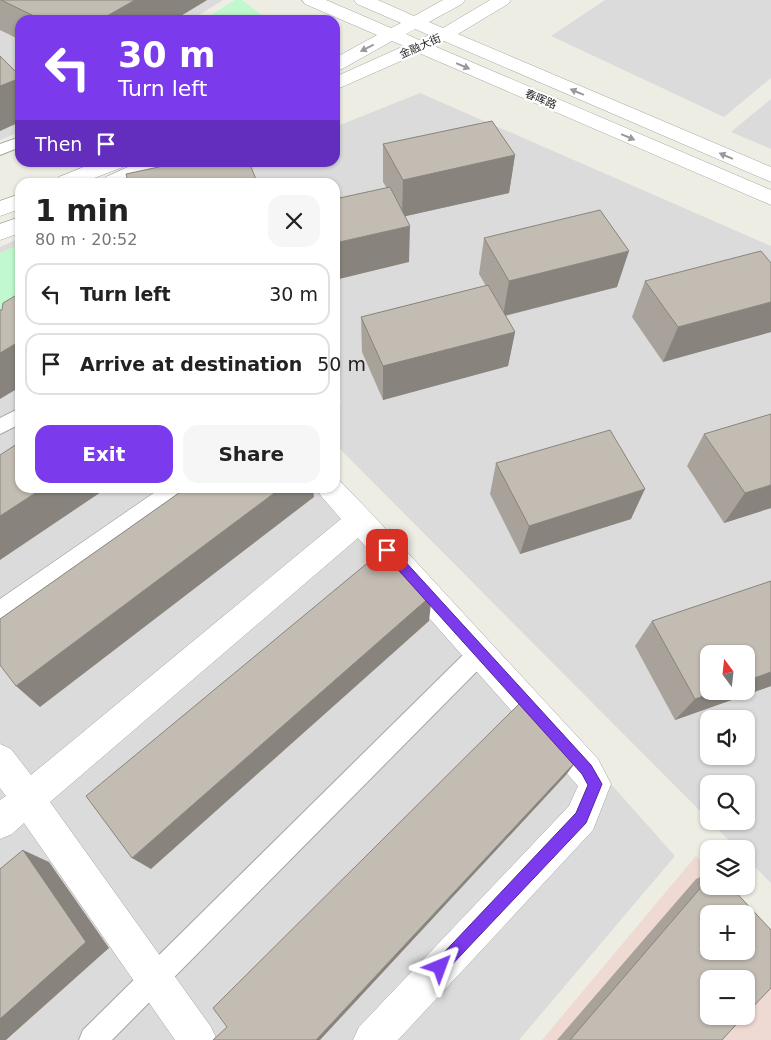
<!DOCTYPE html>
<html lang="en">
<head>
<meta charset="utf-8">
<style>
  body { margin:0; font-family:"DejaVu Sans","Noto Sans SC",sans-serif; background:#f6f6f6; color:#222; height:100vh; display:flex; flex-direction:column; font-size:19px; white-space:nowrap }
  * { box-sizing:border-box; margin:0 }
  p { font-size:16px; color:#767676 }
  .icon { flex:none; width:28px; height:28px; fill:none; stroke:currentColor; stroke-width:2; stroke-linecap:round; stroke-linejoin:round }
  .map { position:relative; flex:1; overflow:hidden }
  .sheet { position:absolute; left:15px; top:178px; width:325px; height:315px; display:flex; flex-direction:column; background:#fff; border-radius:15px; box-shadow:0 1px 4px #0004 }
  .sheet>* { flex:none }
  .banner { position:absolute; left:15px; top:15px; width:325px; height:152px; border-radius:15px; box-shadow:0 1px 4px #0004; background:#7c3aed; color:#fff; overflow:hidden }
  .needle { width:32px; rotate:345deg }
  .fabs { position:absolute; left:700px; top:645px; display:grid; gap:10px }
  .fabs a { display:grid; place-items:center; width:55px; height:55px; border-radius:10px; background:#fff; box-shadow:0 1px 4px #0004; font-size:25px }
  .pin { position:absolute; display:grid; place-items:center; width:42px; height:42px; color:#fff; margin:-21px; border-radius:10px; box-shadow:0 2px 8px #0006 }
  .me { position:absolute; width:55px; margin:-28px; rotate:44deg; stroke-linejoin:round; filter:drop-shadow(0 0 4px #0008) }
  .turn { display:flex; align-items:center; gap:18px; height:105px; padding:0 20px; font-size:22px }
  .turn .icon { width:65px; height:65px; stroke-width:2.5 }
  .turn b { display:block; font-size:35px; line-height:42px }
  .then { display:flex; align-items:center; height:48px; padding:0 20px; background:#0003; gap:10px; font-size:19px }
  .round { display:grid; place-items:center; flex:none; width:52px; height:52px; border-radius:15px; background:#f6f6f6 }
  .summary { display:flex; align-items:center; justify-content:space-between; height:85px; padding:0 20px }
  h1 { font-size:30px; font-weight:700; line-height:38px }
  .button { display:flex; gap:10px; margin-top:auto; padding:10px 20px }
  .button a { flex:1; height:58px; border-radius:15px; background:#7c3aed; color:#fff; font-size:20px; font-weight:700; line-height:58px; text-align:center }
  .button a+a { background:#f6f6f6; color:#222 }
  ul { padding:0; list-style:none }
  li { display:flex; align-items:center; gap:15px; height:62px; margin:0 10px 8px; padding:0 10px; border:2px solid #e0e0e0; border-radius:15px }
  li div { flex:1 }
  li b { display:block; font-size:19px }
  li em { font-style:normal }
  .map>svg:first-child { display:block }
  .residential { fill:#dcdbdb; fill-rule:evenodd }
  .commercial { fill:#efd9d3; fill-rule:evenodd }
  .park { fill:#c1f8ce }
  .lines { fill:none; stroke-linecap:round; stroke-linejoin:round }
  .service-casing { stroke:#a5a5a5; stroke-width:2 }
  .minor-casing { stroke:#a5a5a5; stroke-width:1 }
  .tertiary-casing { stroke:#a5a5a5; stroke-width:1 }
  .service { fill:#fff; fill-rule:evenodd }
  .minor { fill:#fff; fill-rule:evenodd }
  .tertiary { fill:#fff; fill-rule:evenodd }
  .wall { fill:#a8a29a }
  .shaded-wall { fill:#88847d }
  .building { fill:#c3bcb3; stroke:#88847d; fill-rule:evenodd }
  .oneway { fill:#9a9a9a }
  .route { fill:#7c3aed; stroke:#51269a }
  .labels { text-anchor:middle; stroke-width:4.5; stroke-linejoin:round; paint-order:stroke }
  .far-street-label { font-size:11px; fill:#1e1e1e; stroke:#fff }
</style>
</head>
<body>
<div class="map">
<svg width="771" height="1040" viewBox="0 0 771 1040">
  <rect width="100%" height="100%" fill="#eeede4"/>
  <path class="residential" d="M0,0H223L191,20H20V132L0,140Z
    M605,0H771V78L724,117L551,36Z
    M420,93L771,246V883L746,858V849H737L710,821H746V784H709V820L335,444L341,400L335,395V182H195L245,163L335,162V127ZM709,654H746V691H709ZM709,719H746V756H709Z
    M771,99V149L731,132Z
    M20,238V488H335V474L675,856L519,1040H0V247Z"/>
  <path class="commercial" d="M696,856L709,868V886H727L771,929V1040H542ZM709,914H746V951H709ZM709,979H746V1016H709Z"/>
  <path class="park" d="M235,0H242L268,20H203Z
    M20,244V321L0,333V253Z"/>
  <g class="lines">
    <g class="service-casing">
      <path id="service" d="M20,137V147L0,155V144Z
        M20,408V424L0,434V418Z
        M480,643L488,646L491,653L488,660L112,1040H79L83,1030L472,646Z"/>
    </g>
    <g class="minor-casing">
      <path id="minor" d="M335,478L339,480L370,512L598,759L611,784L593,830L398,1040H353L359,1027L569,806L578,786L358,538L50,802L211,1027L217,1040H175L24,823L12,834L0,839V800L6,796L0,788V744L11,749L31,775L341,519L321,496L317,488H335Z
        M161,488H194L190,496L10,626L0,629V599Z"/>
    </g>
    <g class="tertiary-casing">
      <path id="tertiary" d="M302,0H326L391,28L401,23L357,4L354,0H378L414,16L443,0H465L462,4L429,22L443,28L490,0H511L508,4L458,34L771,167V182L444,41L434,46L771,190V205L419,53L335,90V77L404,46L392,41L342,69L335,71V58L377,35L305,4ZM415,29L429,35L419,40L406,34Z
        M96,162H126L123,167L84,182H56L59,177Z
        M139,162H168L165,167L130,182H103L106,177Z
        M20,194V209L0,216V201Z
        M20,217V233L0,240V224Z"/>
    </g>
    <use href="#service" class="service"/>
    <use href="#minor" class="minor"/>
    <use href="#tertiary" class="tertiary"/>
  </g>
  <path class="wall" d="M0,0H207L174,20H20V40L0,30Z
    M383,144L515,155L509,193L405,216L409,262L386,187L383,182Z
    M484,238L617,287L505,316L515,332L508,366L383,400L362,352L361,317L486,286L479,274Z
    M771,263V332L663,362L632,317L645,281Z
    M704,434L771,508L724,523L687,466Z
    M496,463L631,519L520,554L490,494Z
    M652,621L771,686L675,720L635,646Z
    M709,873V886L722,1040H557L696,879Z"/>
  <path class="shaded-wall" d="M135,0H207L174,20H100Z
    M20,78V122L0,131V86Z
    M515,155L509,193L402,217L403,180Z
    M410,226L409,262L335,280V243Z
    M629,251L617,287L503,316L509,281Z
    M771,302V332L663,362L678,327Z
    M515,332L508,366L383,400V366Z
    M20,341V387L0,399V353Z
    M771,485V508L724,523L745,493Z
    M43,488H107L0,560V516Z
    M281,488H313L314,497L40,707L16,686Z
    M645,489L631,519L520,554L529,526Z
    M432,595L429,621L151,869L132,858Z
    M771,672V686L675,720L695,699L718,691H746V681Z
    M579,758L566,775L320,1040H316Z
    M23,850L49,862L109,948L6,1040H0V1019Z"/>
  <path class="building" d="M1,0H135L100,20H34L30,18L34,16Z
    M0,56L20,76V78L0,86Z
    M492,121L515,155L403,180L383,144Z
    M182,162H249L257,182H128L126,174Z
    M390,187L410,226L335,243V199Z
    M600,210L629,251L509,281L484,238Z
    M761,251L771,263V302L678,327L645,281Z
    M488,285L515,332L383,366L361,317Z
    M20,293V341L0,353V310H2L3,303Z
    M771,414V485L745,493L704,434Z
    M610,430L645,489L529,526L496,463Z
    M20,442V488H43L0,516V455Z
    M186,488H281L16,686L0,665V619Z
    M388,546L432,595L132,858L86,796Z
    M771,581V672L746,681V654H709V691H718L695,699L652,621Z
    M525,698L579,758L316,1040H213L227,1027L213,1008Z
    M23,850L86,942L0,1019V869Z
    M709,878V886H730L771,930V988L746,1014V979H709V1016H744L722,1040H570ZM709,914H746V951H709Z"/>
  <defs><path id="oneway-solid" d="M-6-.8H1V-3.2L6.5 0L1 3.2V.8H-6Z" transform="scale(1.25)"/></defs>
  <g class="oneway">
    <use href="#oneway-solid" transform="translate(367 48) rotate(153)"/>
    <use href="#oneway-solid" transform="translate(463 66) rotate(23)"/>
    <use href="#oneway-solid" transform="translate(577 92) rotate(-157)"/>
    <use href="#oneway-solid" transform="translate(628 137) rotate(23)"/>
    <use href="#oneway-solid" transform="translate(726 156) rotate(-157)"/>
  </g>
  <path class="route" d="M387,545L391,546L591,765L602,784L586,823L445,972L440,975L435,972L432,967L435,962L576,813L588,785L582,774L383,553L381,550L383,546Z"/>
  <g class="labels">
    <g class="far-street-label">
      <text transform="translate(420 46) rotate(-24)" y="4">金融大街</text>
      <text transform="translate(541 99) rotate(23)" y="4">春晖路</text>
    </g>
  </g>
</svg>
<div class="fabs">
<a><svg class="needle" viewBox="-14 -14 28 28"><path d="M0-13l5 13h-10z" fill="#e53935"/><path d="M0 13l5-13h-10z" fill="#767676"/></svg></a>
<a><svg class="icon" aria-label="sound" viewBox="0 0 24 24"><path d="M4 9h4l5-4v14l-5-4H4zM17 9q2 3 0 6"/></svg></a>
<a><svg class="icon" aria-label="search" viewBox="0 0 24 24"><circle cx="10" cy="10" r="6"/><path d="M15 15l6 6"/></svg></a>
<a><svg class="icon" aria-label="layers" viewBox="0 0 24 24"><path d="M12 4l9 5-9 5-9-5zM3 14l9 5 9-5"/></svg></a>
<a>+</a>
<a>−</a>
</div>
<div class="pin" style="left:387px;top:550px;background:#d93025"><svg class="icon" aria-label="arrive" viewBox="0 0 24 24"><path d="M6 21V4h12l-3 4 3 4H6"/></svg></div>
<svg class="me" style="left:440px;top:967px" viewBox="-20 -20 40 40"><path d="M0-17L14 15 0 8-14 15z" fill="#7c3aed" stroke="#fff" stroke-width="4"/></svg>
<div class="banner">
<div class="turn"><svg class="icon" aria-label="left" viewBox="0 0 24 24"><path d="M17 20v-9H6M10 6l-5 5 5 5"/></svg><div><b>30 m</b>Turn left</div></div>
<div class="then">Then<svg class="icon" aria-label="arrive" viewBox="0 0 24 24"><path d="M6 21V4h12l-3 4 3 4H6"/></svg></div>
</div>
<section class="sheet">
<div class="summary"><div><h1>1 min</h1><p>80 m · 20:52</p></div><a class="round"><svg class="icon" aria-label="close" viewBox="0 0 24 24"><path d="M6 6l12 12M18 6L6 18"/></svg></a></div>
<ul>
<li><svg class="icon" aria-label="left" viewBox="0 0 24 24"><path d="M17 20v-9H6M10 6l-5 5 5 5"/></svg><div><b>Turn left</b></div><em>30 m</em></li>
<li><svg class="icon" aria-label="arrive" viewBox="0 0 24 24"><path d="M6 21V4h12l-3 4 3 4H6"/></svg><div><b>Arrive at destination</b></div><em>50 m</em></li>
</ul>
<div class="button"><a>Exit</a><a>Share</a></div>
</section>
</div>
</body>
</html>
